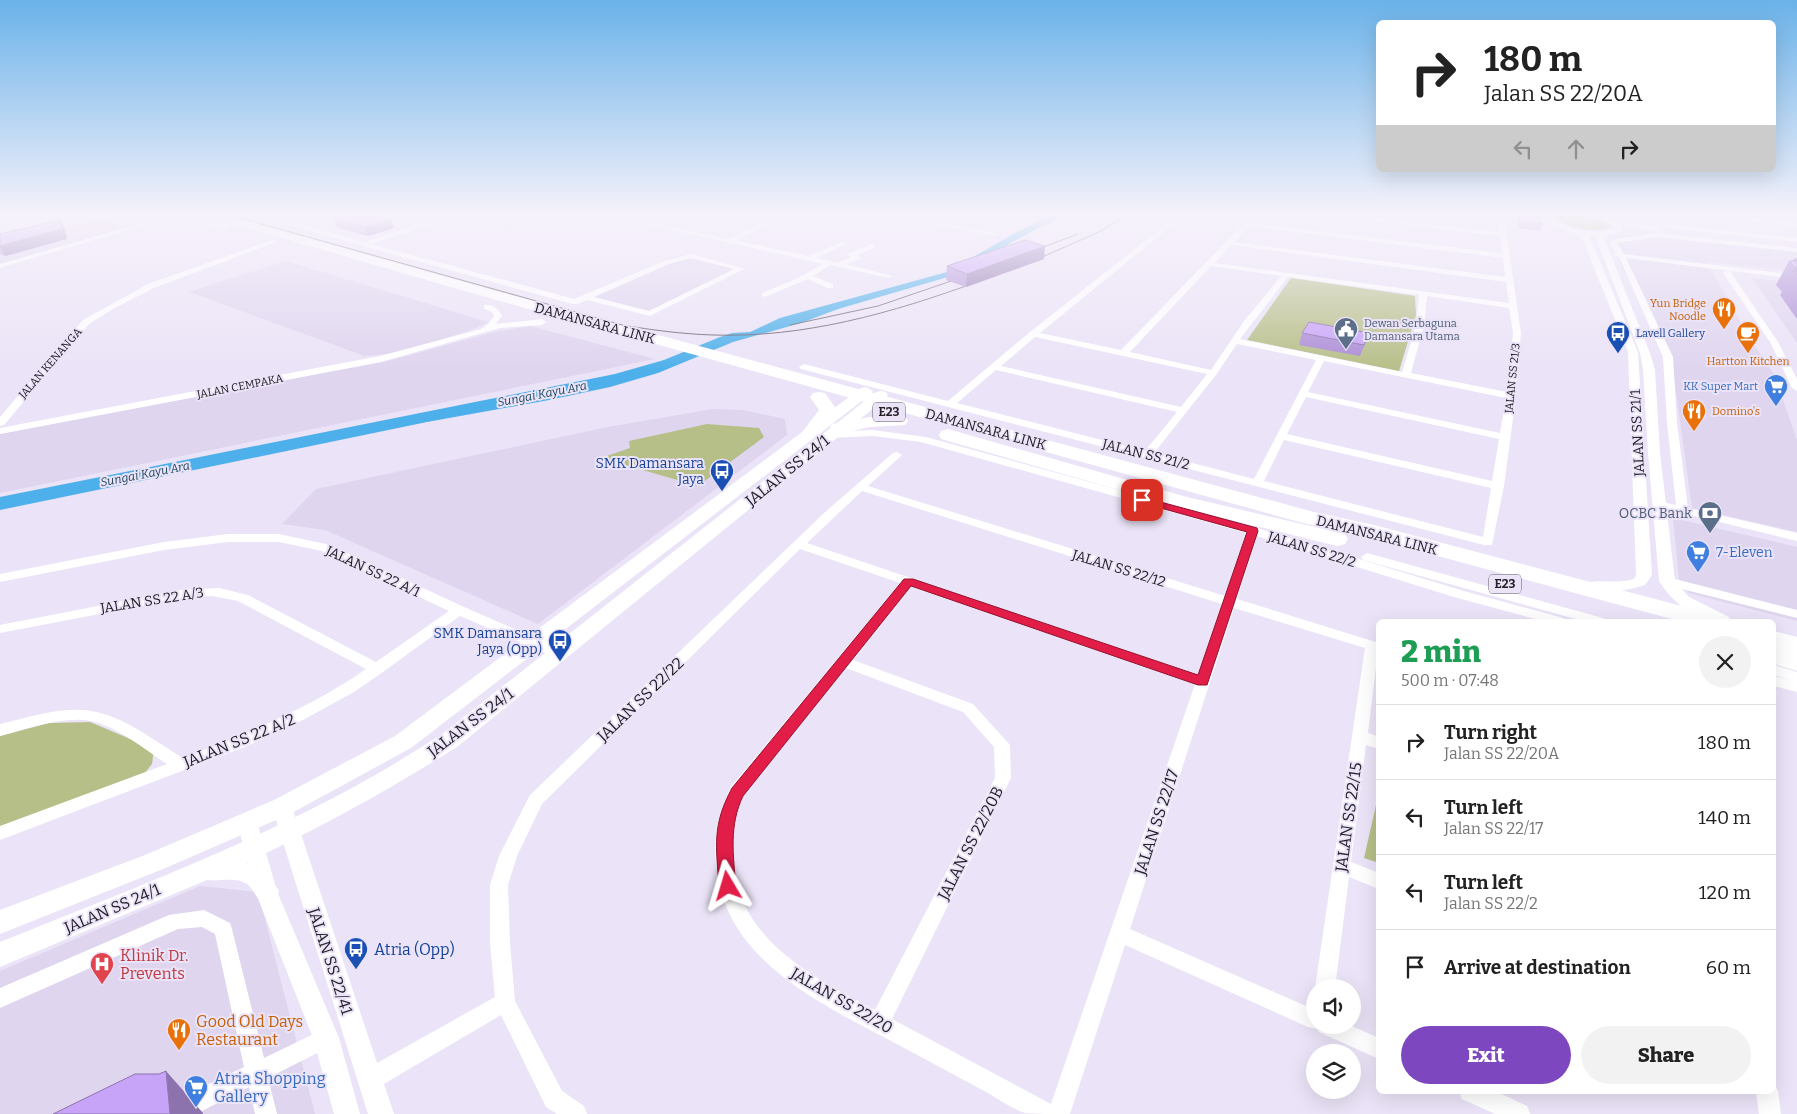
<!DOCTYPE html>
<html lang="en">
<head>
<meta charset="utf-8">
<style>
  body { margin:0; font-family:Bitter,serif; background:#f2f2f2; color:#222; height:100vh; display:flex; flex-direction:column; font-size:19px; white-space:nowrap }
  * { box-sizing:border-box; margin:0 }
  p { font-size:16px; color:#767676 }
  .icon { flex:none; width:28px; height:28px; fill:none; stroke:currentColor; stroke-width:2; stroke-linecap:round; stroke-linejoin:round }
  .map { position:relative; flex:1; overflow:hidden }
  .drawer { position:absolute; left:1376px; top:619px; width:400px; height:475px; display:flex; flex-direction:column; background:#fff; border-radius:8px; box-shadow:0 5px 20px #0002 }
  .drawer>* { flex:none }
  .banner { position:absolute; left:1376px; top:20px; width:400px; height:152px; border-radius:8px; box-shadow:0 5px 20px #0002; background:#fff; color:#222; overflow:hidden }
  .fabs { position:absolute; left:1306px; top:979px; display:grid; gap:10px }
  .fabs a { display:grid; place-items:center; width:55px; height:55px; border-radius:50%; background:#fff; box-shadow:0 5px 20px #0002; font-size:25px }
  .pin { position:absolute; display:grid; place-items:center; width:42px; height:42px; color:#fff; margin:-21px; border-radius:10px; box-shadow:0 2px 8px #0006 }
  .me { position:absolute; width:55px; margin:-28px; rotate:353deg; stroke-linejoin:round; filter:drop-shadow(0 0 4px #0008) }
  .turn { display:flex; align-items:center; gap:18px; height:105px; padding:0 25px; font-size:22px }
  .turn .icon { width:65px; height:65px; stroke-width:2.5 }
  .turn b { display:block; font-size:35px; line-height:42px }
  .lanes { display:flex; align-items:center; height:48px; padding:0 25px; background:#0003; justify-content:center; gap:25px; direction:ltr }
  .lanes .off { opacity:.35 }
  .round { display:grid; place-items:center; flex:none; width:52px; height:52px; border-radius:26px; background:#f2f2f2 }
  .summary { display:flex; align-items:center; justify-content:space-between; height:85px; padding:0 25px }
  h1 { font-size:30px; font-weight:800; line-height:38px; color:#1e9e55 }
  .action { display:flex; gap:10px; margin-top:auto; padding:10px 25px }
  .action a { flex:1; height:58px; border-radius:30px; background:#7d48bf; color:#fff; font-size:20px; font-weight:800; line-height:58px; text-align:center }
  .action a+a { background:#f2f2f2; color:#222 }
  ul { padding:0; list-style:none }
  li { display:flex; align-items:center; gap:15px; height:75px; padding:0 25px; border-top:1px solid #e0e0e0 }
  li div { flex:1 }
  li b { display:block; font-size:19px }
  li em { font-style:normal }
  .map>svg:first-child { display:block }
  .built { fill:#dfd5ef }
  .green { fill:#b7bf88 }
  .water { fill:#4eb0ea }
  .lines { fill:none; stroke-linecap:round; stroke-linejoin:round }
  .minor { fill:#fff; fill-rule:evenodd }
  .tertiary { fill:#fff; fill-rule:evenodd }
  .secondary { fill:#fff; fill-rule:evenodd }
  .motorway { fill:#fff; fill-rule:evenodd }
  .tram { stroke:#6b6671; stroke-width:1 }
  .wall { fill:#ac8dd6 }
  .shaded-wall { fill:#8c73ae }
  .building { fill:#c8a4f9; stroke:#8c73ae }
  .route { fill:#e11d48; stroke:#92132f }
  .labels { text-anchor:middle; stroke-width:4; stroke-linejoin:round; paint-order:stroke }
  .far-food-label { font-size:11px; fill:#c56008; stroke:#ebe3f7; text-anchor:end }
  .far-service-label { font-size:11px; fill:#4e5e75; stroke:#ebe3f7; text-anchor:start }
  .far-transit-label { font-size:11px; fill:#164399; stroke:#ebe3f7; text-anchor:start }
  .far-street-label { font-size:11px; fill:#232027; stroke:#ebe3f7 }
  .far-shop-label { font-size:11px; fill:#366cbe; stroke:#ebe3f7; text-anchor:end }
  .far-water-label { font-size:12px; font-style:italic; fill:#1b445c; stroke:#ebe3f7 }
  .shield { fill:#ebe3f7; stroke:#5f5a65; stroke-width:1 }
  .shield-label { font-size:12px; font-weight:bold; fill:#232027 }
  .street-label { font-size:14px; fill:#232027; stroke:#ebe3f7 }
  .transit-label { font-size:14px; fill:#164399; stroke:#ebe3f7; text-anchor:end }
  .service-label { font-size:14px; fill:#4e5e75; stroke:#ebe3f7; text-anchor:end }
  .shop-label { font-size:14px; fill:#366cbe; stroke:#ebe3f7; text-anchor:start }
  .near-street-label { font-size:16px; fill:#232027; stroke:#ebe3f7 }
  .near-transit-label { font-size:16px; fill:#164399; stroke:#ebe3f7; text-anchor:start }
  .near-health-label { font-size:16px; fill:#be3a42; stroke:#ebe3f7; text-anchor:start }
  .near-food-label { font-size:16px; fill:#c56008; stroke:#ebe3f7; text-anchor:start }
  .near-shop-label { font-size:16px; fill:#366cbe; stroke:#ebe3f7; text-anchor:start }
</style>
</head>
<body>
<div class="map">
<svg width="1797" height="1114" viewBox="0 0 1797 1114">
  <rect width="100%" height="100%" fill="#ebe3f7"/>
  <path class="built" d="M0,214H56L0,227Z
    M121,214H133L152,220L0,265V244Z
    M1647,233L1797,249V272L1707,262L1750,339L1774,374L1797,440V532L1692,508L1671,356L1612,248V237Z
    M677,256L744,270L654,314L585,295Z
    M286,261L488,322L469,331L396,353L365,356L189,292Z
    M1752,278L1797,283V343Z
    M530,326L655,359L0,493V434L388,361L494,332Z
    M713,409L743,410L785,419L787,435L538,624L325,530L282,524L316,489L608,427Z
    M1673,518L1797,547V621L1689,593L1679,579Z
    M200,886L258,892L315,1114H0V971Z"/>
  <path class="green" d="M1565,215C1579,215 1600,215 1611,226C1598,235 1570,228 1558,220L1557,217Z
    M1291,278L1415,296L1416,315L1399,371L1247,340Z
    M707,424L759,428L764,437L698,486L601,458L630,448L629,441Z
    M90,722L154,749L152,764L140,779L0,830V736L49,723Z
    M1379,792V863L1364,858Z"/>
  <path class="water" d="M1055,214H1071L1042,226L948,277L838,309L801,323L733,342L658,373L610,387L549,400L427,422L0,510V497L615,374L664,360L720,337L732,333L750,332L780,318L947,272L1015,233Z"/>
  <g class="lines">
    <path class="minor" d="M172,214H182L0,268V264Z
      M602,214H614L728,239L784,214H792L735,240L808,256L842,242H846V244L816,258L838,263L851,257L848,255L849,253L871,244H874V248L858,255L861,257L860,259L846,264L893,276L889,278L830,265L813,276L833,284V288H827L808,279L765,297L761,295L762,293L798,278L823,264Z
      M882,214H895L999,234L996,236Z
      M1179,214H1186L1040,333L1121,350L1253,214H1260L1252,223L1502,253L1500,236L1328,216L1325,214H1344L1499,232L1497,214H1514L1555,222L1556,223L1553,225L1504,216L1521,333L1516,396L1504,486L1492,545H1484L801,369L799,367L804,364L948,401L1030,332ZM1249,226L1503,258L1505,277L1234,242ZM1231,245L1506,282L1509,303L1215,263ZM1211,266L1281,276L1244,321L1211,370L1130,352ZM1288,277L1419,295L1416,325L1402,372L1240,339ZM1427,296L1509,308L1513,333L1507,392L1411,373L1424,325ZM1035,337L1207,374L1181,407L1001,366ZM1237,344L1316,360L1254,479L1154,453L1216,375ZM1324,361L1506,398L1500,433L1308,392ZM996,370L1177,412L1145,451L957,403ZM1306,397L1499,439L1492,481L1287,434ZM1284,440L1491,488L1483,537L1264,481Z
      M1696,214H1717L1797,222V226L1699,216Z
      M272,217L574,299L664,261L691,254L745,269L650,316L587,300L578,304H572L270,220L269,219ZM691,258L734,269L649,311L594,297L669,264Z
      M1613,220L1651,226V224L1653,223L1797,238V242L1657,227L1663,230L1660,232L1611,223L1610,222Z
      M1657,233L1797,248V252L1657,237L1617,243L1624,254L1797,275V279L1626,258L1673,357L1677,423L1688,508L1797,533V541L1657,507L1655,505L1661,502L1676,505L1667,423L1663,357L1619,257L1613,255L1616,253L1609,242L1615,239Z
      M272,240L276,242L274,243L154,288L113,309L89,324L4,425L0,426V417L83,320L148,284Z
      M1724,271H1730L1778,342L1797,379V391L1792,388L1770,342L1723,273Z
      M484,305C492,304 499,309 502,316L496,324L542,319L546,322L542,325L500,328L381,362L0,434V428L380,356L481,329L488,324L494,316L492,312L484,309Z
      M873,430L926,437L1257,528L1464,591L1563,618L1565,621H1543L1454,597L1257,536L1237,599L1379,643L1368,733L1379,737V749L1366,745L1351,862L1379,873V889L1349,877L1335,988H1315L1365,648L1234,608L1130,929L1315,1010V1025H1349L1379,1038V1059L1319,1032L1317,1029L1308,1027L1125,945L1070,1114C1058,1114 1035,1114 1025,1113C1012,1109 1000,1100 988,1093C961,1079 935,1064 908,1050C833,1009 730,968 717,872C712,843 717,813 731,787L900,583L800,549L542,804L517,856L508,885L510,943L515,1001L562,1091L584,1106L587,1114H557L546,1107L501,1015L377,1088L369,1091L361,1088L358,1080L361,1072L495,997L490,943V885L499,856L530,795L824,513L893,453L897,452L902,455L868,486L1225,596L1246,533L921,442L873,436L830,438L825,435L830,432ZM862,491L1222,604L1198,675L807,543ZM911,587L1195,684L1051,1104L892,1019L1011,778L1010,745L973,704L853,660ZM846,668L963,712L994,747L995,778L875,1010C807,974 730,935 733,846C733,830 735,809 744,795C754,780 766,767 777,754C800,725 823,696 846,668Z
      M228,534H279L330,545L464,607L563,650L565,653L563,656H553L460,616L383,672L354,692L303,720L245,747L0,840V826L167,764C142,748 114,723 84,720C56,718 27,729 0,736V724C27,718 55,708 83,710C119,712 153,740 183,758C246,734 310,708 366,669L238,601L212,596L189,597L0,633V625L180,590L219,588L248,595L376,662L449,611L322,551L279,542H228L164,550L0,582V574L164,542Z
      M1367,553L1603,618L1605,621H1583L1363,560L1361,557Z
      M1667,577L1797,610V618L1662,584L1661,581Z
      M1774,665L1797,672V692L1774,686V676L1792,681L1774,675Z
      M204,910L230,923L232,929L264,1058L326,1028L333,1031L336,1038L333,1045L268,1078L277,1114H255L249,1087L196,1114H161L164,1106L244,1067L215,934L202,927L178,929L0,1008V988L169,915Z
      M1774,1083L1778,1091L1781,1114H1759L1756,1091H1774Z
      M1459,1091H1495L1527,1106L1530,1114H1495L1462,1099Z"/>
    <path class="tertiary" d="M450,214H462L365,246L358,244Z
      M1546,214H1559L1553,219C1570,229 1597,236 1615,228L1604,221L1578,214C1595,214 1610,215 1623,227L1621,232L1608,235L1604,238L1650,353L1655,370L1660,453L1675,581L1689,597L1729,617L1731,621C1725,621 1717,622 1711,621C1691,618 1669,598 1659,581L1648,453L1643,370L1640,353L1596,238L1598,236L1589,235L1638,352L1652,575L1645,585C1626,591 1606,594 1585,589L1583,586L1585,583C1602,579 1618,584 1634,579L1636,575L1628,352L1582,238C1572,230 1558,229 1546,222Z
      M282,799L289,801L292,807L394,1114H368L272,807L275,801Z
      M247,814L254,816L257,822L277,891L339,1038L360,1114H334L313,1038L255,891L237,822L240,816Z"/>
    <path class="secondary" d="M866,387L873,391L871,394L411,748L290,814L163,869L0,934V910L145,855L274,800L395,736L861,388Z
      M881,391L886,392L888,395L886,398L457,747C389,790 319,828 246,863L264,868L279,891L275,899C254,906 259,894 247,884C235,876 219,882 207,880L0,967V942C112,897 226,854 333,798C370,779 406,757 441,735L876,392Z"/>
    <path class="motorway" d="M175,214H194L227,223L229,226L223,230L177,216Z
      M203,214H222L492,290L1314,512L1374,525L1716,615L1719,621H1679L1363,536L1303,523L482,296L205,216Z
      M819,392L825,393L837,410C833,423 820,439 805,435L803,431L819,410L810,397L813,393Z
      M899,416L905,417L908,421L905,425L870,427L839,434L832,432L830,428L832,424L870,417Z
      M948,429L1187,497L1345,534L1348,539L1345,544L1337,546L1175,506L941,439L939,435L941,431Z
      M1774,631L1797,637V671L1774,664Z"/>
    <path class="tram" d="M226,214L622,325C652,330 682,334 713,335C804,338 892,313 977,282
      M1033,251L1078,234
      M1031,262L1101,231L1126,214
      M790,325L878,306L963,277"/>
  </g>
  <path class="wall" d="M1519,214L1542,224L1540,231L1519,228L1517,220Z
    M1523,214H1536L1535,216Z
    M334,219L394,228L368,236L337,228Z
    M65,229L67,239L5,256L0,254V234Z
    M1044,259L966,287L946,280L947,266Z
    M1794,259H1797V319L1780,295L1782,292L1776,285L1789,261H1792Z
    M1302,333L1365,344L1360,356L1299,345Z"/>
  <path class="shaded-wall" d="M391,219L394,228L368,236L365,227Z
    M60,220L65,229L67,239L5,256L0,246Z
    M1045,246L1044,259L966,287L967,274Z
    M166,1071L203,1113V1114H170Z"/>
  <path class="building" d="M351,214H371L391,219L365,227L334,219Z
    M1519,214L1540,218L1542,224L1521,222Z
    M60,220L62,229L0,246V234Z
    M1025,240L1045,246L967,274L947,266Z
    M1794,259H1797V270L1789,261H1796Z
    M1793,271H1797V275Z
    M1309,322L1369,333L1364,345L1302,333Z
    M166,1071L170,1114H53L135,1074H159Z"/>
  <linearGradient id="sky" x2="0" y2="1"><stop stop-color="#6ab2e9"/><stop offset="0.58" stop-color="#f6f2fb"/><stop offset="1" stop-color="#f6f2fb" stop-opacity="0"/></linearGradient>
  <rect width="1797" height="370" fill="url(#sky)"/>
  <path class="route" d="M1142,497L1257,528L1258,531L1207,685H1198L911,586L743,796C729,825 733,855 736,886L733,892L728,894L722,892L719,886C716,846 712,825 732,788L904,579H913L1198,675L1247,532L1139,502L1137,500L1139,498Z"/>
  <defs>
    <g id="restaurant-pin" transform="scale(1.25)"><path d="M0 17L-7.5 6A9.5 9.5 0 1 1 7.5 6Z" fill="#e8710a" stroke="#ebe3f7"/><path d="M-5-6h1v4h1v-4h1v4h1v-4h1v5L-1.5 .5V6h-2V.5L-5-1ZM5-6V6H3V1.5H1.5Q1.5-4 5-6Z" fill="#fff"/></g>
    <g id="civic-pin" transform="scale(1.25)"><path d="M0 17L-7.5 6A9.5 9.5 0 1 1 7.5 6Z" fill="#5c6f8a" stroke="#ebe3f7"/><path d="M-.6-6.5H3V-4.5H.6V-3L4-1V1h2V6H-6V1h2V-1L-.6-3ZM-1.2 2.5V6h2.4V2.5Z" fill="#fff"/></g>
    <g id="bus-pin" transform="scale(1.25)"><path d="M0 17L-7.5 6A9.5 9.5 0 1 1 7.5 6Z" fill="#1a4fb4" stroke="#ebe3f7"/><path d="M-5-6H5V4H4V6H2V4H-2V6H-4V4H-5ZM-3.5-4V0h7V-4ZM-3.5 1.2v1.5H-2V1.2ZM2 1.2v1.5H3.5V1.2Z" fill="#fff"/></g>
    <g id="cafe-pin" transform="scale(1.25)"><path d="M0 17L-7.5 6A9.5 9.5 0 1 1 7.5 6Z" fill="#e8710a" stroke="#ebe3f7"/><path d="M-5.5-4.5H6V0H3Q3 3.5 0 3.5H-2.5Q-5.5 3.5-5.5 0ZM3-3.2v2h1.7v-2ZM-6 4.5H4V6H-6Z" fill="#fff"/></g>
    <g id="supermarket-pin" transform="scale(1.25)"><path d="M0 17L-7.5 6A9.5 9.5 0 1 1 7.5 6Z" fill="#3f7fe0" stroke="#ebe3f7"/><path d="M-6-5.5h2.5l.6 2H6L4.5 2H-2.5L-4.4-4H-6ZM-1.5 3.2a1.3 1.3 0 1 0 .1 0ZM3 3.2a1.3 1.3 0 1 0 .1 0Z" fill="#fff"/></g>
    <g id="bank-pin" transform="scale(1.25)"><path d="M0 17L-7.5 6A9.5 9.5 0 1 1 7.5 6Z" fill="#5c6f8a" stroke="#ebe3f7"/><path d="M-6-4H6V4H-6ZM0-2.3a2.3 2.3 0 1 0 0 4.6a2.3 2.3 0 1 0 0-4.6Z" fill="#fff"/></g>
    <g id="hospital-pin" transform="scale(1.25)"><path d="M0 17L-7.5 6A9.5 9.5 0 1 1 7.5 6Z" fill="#e0444e" stroke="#ebe3f7"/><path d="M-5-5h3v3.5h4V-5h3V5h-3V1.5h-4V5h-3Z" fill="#fff"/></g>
  </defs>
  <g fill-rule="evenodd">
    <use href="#restaurant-pin" x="1724" y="309"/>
    <use href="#civic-pin" x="1346" y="329"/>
    <use href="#bus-pin" x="1618" y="333"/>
    <use href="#cafe-pin" x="1748" y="333"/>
    <use href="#supermarket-pin" x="1776" y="386"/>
    <use href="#restaurant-pin" x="1694" y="411"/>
    <use href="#bus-pin" x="722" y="471"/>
    <use href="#bank-pin" x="1710" y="513"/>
    <use href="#supermarket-pin" x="1698" y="552"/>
    <use href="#bus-pin" x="560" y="641"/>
    <use href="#bus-pin" x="356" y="949"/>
    <use href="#hospital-pin" x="102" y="964"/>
    <use href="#restaurant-pin" x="179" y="1030"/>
    <use href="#supermarket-pin" x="196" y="1087"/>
  </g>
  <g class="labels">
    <g class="far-food-label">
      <text x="1706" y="307">Yun Bridge<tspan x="1706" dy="13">Noodle</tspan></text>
      <text x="1748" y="365" text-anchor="middle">Hartton Kitchen</text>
      <text x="1712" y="415" text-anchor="start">Domino's</text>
    </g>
    <g class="far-service-label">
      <text x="1364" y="327">Dewan Serbaguna<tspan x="1364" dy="13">Damansara Utama</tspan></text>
    </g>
    <g class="far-transit-label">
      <text x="1636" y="337">Lavell Gallery</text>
    </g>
    <g class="far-street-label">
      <text transform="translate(50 363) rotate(-49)" y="4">JALAN KENANGA</text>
      <text transform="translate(1512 378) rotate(-84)" y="4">JALAN SS 21/3</text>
      <text transform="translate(240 386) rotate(-11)" y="4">JALAN CEMPAKA</text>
    </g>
    <g class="far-shop-label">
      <text x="1758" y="390">KK Super Mart</text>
    </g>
    <g class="far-water-label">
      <text transform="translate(542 394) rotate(-11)" y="4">Sungai Kayu Ara</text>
      <text transform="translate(145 474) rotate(-11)" y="4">Sungai Kayu Ara</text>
    </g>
    <g class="shield">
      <rect x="873" y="402.5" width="32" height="19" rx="4"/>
      <rect x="1489" y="574.5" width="32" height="19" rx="4"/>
    </g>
    <g class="shield-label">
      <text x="889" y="416">E23</text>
      <text x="1505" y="588">E23</text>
    </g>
    <g class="street-label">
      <text transform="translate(595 323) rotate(15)" y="5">DAMANSARA LINK</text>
      <text transform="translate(986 429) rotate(15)" y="5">DAMANSARA LINK</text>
      <text transform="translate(1637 433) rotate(-93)" y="5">JALAN SS 21/1</text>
      <text transform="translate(1146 454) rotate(14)" y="5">JALAN SS 21/2</text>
      <text transform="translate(1377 535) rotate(14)" y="5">DAMANSARA LINK</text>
      <text transform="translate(1312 549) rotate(17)" y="5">JALAN SS 22/2</text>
      <text transform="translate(1119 568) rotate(17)" y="5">JALAN SS 22/12</text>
      <text transform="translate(373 571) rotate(25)" y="5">JALAN SS 22 A/1</text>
      <text transform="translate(152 600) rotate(-9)" y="5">JALAN SS 22 A/3</text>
    </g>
    <g class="transit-label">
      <text x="704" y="468">SMK Damansara<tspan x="704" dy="16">Jaya</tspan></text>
      <text x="542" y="638">SMK Damansara<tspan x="542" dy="16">Jaya (Opp)</tspan></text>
    </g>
    <g class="service-label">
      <text x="1692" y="518">OCBC Bank</text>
    </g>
    <g class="shop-label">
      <text x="1716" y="557">7-Eleven</text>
    </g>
    <g class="near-street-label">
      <text transform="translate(787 470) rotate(-39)" y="6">JALAN SS 24/1</text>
      <text transform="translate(640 699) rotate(-44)" y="6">JALAN SS 22/22</text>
      <text transform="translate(470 722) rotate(-37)" y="6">JALAN SS 24/1</text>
      <text transform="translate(239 740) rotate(-22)" y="6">JALAN SS 22 A/2</text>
      <text transform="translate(1348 817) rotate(-82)" y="6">JALAN SS 22/15</text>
      <text transform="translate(1156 822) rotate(-72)" y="6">JALAN SS 22/17</text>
      <text transform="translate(970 843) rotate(-63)" y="6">JALAN SS 22/20B</text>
      <text transform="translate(112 908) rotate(-23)" y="6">JALAN SS 24/1</text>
      <text transform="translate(331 961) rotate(72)" y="6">JALAN SS 22/41</text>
      <text transform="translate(842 1000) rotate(30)" y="6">JALAN SS 22/20</text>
    </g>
    <g class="near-transit-label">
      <text x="374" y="955">Atria (Opp)</text>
    </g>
    <g class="near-health-label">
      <text x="120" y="961">Klinik Dr.<tspan x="120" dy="18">Prevents</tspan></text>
    </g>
    <g class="near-food-label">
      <text x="196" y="1027">Good Old Days<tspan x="196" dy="18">Restaurant</tspan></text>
    </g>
    <g class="near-shop-label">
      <text x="214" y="1084">Atria Shopping<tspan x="214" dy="18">Gallery</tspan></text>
    </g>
  </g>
</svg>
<div class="fabs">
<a><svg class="icon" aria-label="sound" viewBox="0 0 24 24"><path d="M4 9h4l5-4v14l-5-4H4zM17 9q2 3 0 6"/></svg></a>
<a><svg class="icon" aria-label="layers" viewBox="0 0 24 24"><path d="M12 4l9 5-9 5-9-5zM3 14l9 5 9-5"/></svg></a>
</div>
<div class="pin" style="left:1142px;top:500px;background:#d93025"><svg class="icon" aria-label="arrive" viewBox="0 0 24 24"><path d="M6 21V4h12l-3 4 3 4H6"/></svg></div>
<svg class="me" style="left:728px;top:886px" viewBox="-20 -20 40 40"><path d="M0-17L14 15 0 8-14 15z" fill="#e11d48" stroke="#fff" stroke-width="4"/></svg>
<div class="banner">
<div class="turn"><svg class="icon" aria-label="right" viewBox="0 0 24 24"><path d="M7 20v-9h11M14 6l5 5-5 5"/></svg><div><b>180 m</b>Jalan SS 22/20A</div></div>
<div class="lanes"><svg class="icon off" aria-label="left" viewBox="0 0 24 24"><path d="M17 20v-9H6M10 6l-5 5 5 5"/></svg><svg class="icon off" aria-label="ahead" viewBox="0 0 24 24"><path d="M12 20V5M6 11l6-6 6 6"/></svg><svg class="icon" aria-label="right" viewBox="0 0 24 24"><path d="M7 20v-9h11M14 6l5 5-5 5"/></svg></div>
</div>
<section class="drawer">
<div class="summary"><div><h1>2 min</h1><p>500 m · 07:48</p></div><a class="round"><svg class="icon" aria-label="close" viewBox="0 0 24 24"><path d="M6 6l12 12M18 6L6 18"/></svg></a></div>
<ul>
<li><svg class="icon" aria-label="right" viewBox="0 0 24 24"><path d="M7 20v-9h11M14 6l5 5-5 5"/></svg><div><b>Turn right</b><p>Jalan SS 22/20A</p></div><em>180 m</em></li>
<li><svg class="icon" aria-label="left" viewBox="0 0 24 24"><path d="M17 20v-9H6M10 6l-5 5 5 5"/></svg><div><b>Turn left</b><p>Jalan SS 22/17</p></div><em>140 m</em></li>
<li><svg class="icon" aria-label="left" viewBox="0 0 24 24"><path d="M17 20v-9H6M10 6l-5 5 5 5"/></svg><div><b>Turn left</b><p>Jalan SS 22/2</p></div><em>120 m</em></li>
<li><svg class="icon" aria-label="arrive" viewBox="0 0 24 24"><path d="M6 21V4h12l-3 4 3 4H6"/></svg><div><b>Arrive at destination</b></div><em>60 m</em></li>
</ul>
<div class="action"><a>Exit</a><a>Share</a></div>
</section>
</div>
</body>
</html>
